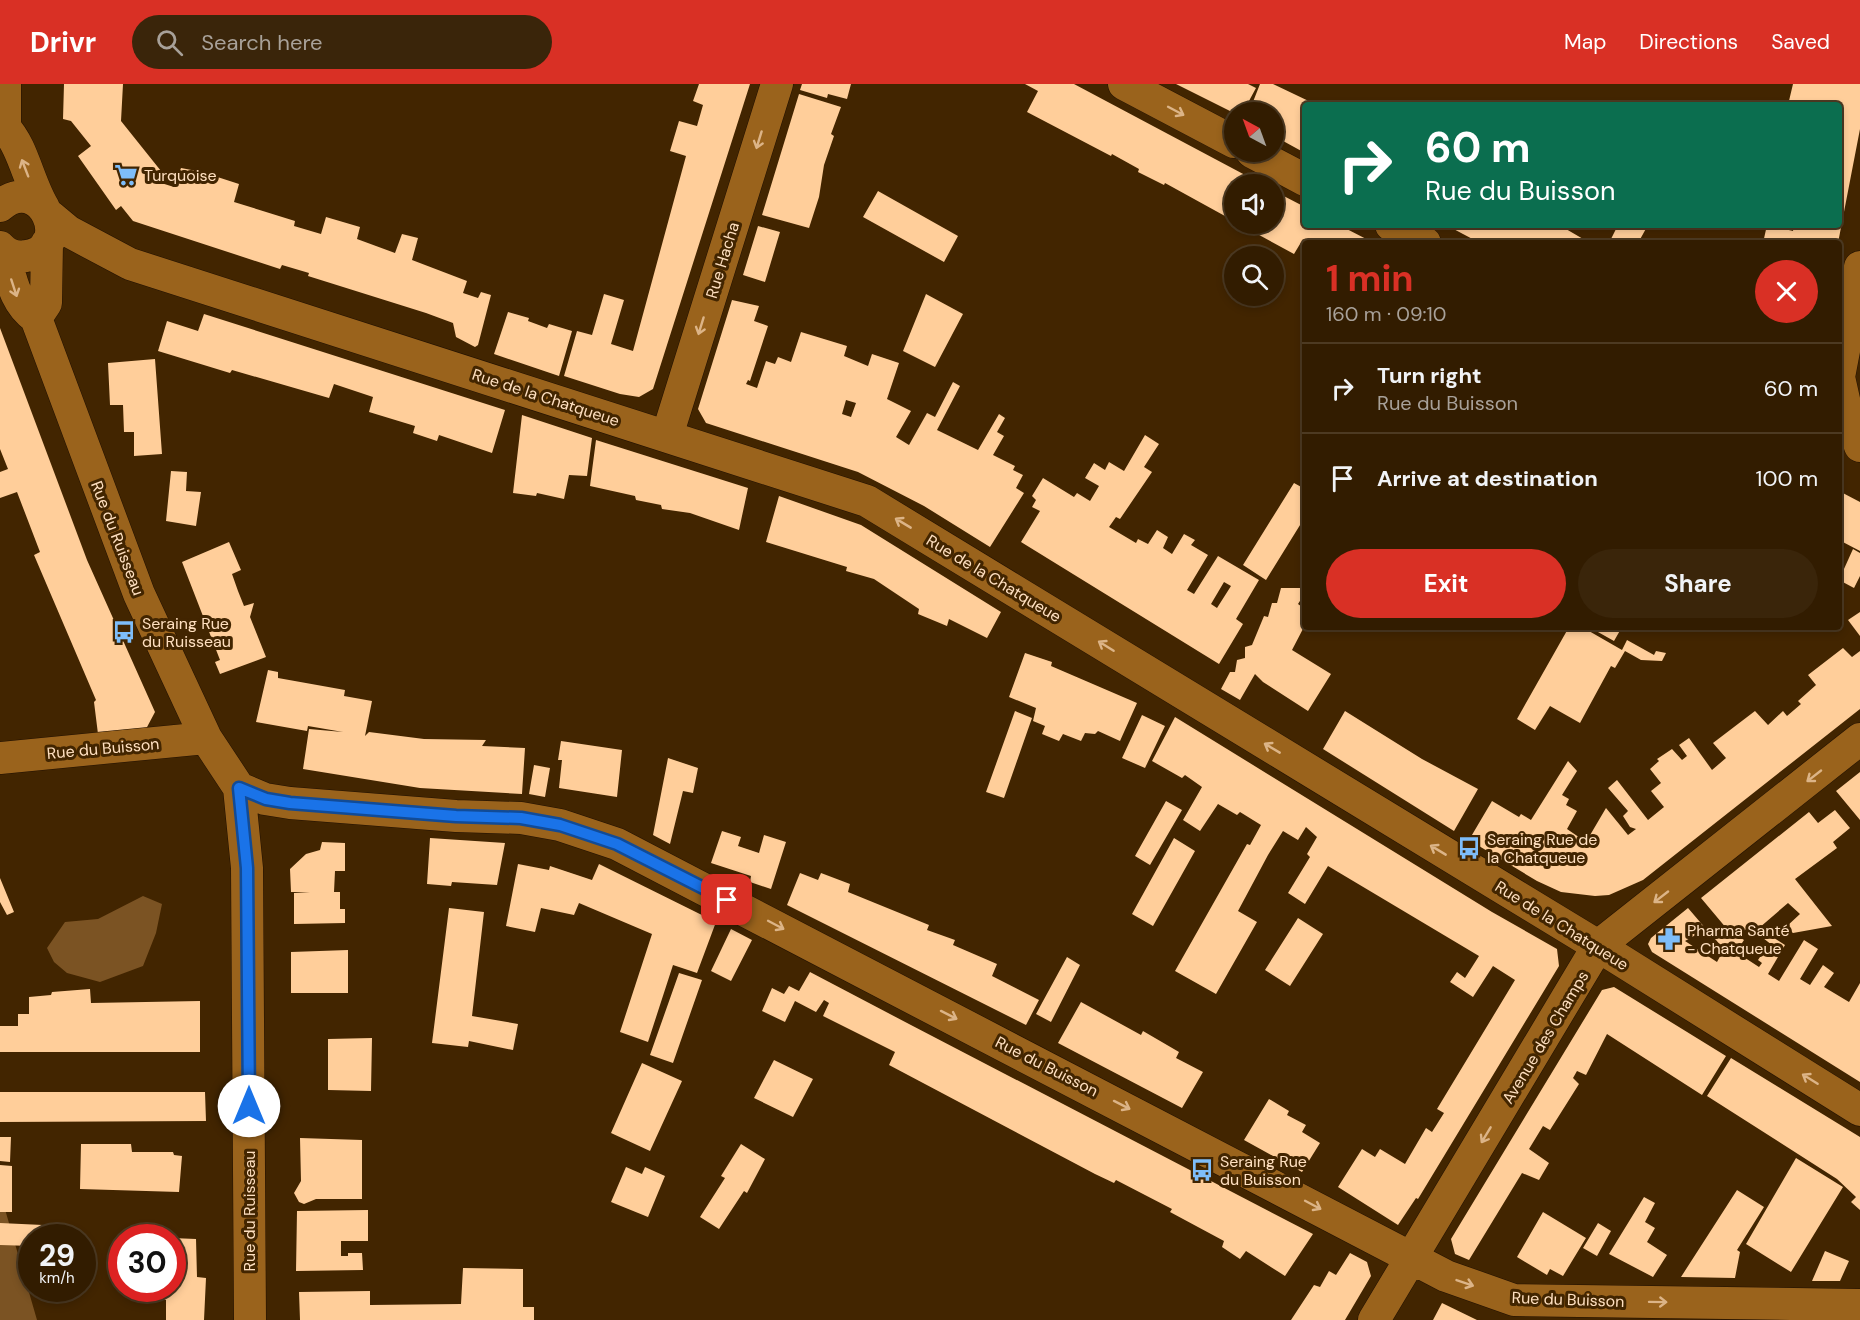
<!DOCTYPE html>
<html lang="en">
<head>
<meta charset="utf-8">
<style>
  body { margin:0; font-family:"DM Sans",sans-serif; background:#3a250a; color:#f1f3f6; height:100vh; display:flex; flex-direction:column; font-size:22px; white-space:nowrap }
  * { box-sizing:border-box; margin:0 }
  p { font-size:20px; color:#a8a199 }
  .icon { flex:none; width:33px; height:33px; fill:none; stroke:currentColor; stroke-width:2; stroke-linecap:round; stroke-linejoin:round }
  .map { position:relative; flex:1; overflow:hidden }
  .sheet { position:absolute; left:1302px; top:156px; width:540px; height:390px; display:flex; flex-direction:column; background:#321c00; border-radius:6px; box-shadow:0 3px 9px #0003,0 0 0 2px #4d3a22 }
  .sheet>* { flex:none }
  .guide { position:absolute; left:1302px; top:18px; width:540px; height:126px; border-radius:6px; box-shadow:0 3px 9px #0003,0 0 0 2px #4d3a22; background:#0b6e4f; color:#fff; overflow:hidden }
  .needle { width:39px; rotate:319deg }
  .tools { position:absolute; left:1224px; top:18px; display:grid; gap:12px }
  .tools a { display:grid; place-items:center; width:60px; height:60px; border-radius:50%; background:#321c00; box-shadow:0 3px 9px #0003,0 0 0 2px #4d3a22; font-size:30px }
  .speed { position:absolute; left:18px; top:1140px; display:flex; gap:12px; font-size:30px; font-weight:700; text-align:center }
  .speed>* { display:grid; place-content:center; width:78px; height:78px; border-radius:50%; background:#321c00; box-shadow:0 3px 9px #0003,0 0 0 2px #4d3a22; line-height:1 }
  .speed small { font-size:15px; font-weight:400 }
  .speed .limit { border:9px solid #d22; background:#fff; color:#111 }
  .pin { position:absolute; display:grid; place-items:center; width:51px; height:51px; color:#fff; margin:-26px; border-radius:12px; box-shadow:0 3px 9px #0006 }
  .me { position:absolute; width:66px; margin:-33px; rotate:0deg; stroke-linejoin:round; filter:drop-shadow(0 0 4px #0008) }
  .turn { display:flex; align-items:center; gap:21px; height:126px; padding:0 24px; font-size:27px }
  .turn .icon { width:78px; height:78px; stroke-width:2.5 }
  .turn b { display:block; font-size:42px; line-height:51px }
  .round { display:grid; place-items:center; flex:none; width:63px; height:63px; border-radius:32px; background:#3a250a }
  .summary { display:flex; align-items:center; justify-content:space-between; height:102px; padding:0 24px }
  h1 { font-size:36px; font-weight:700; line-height:45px; color:#d93025 }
  .cta { display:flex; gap:12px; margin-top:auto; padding:12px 24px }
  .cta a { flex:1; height:69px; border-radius:36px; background:#d93025; color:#fff; font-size:24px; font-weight:700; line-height:69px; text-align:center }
  .cta a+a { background:#3a250a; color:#f1f3f6 }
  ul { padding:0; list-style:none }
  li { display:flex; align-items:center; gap:18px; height:90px; padding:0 24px; border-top:2px solid #4d3a22 }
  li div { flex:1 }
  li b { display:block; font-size:22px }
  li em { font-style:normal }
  header { display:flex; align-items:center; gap:36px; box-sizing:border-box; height:84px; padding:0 30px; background:#d93025; color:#fff }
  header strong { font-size:28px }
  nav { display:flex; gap:33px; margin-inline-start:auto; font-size:21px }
  .search { width:420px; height:54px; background:#3a250a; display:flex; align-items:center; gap:15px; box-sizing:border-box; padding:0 21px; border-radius:33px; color:#a8a199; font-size:22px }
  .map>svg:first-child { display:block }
  .forest { fill:#7b5323 }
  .building { fill:#ffce9a; fill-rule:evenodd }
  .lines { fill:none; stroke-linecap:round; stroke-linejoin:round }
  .minor-casing { stroke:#210; stroke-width:33 }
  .minor { stroke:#9a631c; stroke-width:32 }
  .oneway { stroke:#dcb487 }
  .route-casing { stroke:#114b97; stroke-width:15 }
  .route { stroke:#1a73e8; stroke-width:10 }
  .labels { text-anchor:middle; stroke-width:6; stroke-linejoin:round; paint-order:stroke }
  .poi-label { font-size:16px; fill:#ffe0c0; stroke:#422500; text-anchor:start }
  .street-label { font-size:16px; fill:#ffe0c0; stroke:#422500 }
</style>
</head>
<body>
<header>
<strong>Drivr</strong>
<div class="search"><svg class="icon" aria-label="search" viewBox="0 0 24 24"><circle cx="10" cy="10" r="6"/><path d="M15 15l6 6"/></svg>Search here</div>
<nav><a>Map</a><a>Directions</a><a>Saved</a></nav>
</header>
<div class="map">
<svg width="1860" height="1236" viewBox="0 0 1860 1236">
  <rect width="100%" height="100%" fill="#422500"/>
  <path class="forest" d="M143,812L162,820L156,849L143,882L100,898L67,889L54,878L47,864L65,838L98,835Z
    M0,1108L37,1236H0Z"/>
  <path class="building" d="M64,0H123L121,37L161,87L158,98L174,103L181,84L202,88L239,100L234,118L295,137L294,142L321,150L326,133L360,143L357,155L395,169L402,150L418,154L412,176L467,197L463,209L478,214L481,208L491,211L478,261L475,263L456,253L453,239L426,229L308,192L309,189L282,181L280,185L133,137L121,122L116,126L78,72L91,62L71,37L63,35Z
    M699,0H750L653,305L639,313L620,310L564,292L577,247L592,251L604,210L624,216L611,260L633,267L686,72L670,67L679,37L697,42L703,21L693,17Z
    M802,0H851L847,15L828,10L827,14L800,6Z
    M1025,0H1074L1262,100H1234V137L1165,99L1164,101L1138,88L1139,85L1112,70L1111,72L1027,28L1038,7Z
    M1176,0H1248L1256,4L1243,28L1234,29Z
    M1260,0H1273L1317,21H1305V69L1274,52V28H1249Z
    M1793,0H1860V45L1838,159H1763L1767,141L1793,147L1794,141H1839V21H1788Z
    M799,10L841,23L831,50L834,52L824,81L819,113L809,144L762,131Z
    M878,107L958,152L944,178L863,133Z
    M1274,107L1305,123V141H1339L1374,159H1311L1303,155L1294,170L1239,140H1274Z
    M1446,141H1568L1566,145L1590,159H1480Z
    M1618,141H1648L1638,159H1609Z
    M758,142L780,148L765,198L743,191Z
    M926,210L963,230L935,283L903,267Z
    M732,216L759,222L754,237L768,242L750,297L748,296L746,300L757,304L766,277L775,280L778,273L791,278L801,248L847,262L844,272L868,282L872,270L899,279L887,315L911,327L896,353L909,361L927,329L935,333L953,298L960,302L937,346L978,366L999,330L1005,334L997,348L1004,352L993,371L1015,382L1013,386L1023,391L1016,404L1024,409L990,463L924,422L858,388L706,339L698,325ZM846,316L856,319L851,333L842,330Z
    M508,228L529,234L528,237L547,244L549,240L572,247L559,292L494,270Z
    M204,230L505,326L492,369L439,351L437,357L413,349L415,342L369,328L373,313L334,300L329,314L232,286L230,289L158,267L167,237L198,247Z
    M0,244L87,476L155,628L146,645L98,650L94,618L96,616L34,471L40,468L17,408L0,414V388L8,385L0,365Z
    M155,275L162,370L134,372V348H124L123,321H110L108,279Z
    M522,331L592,354L587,392L569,391L564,415L537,409L536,412L513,409Z
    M1145,351L1159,360L1144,383L1152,388L1120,435L1116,433L1109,443L1136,459L1138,455L1148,460L1157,446L1168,453L1163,464L1172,470L1184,450L1195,456L1191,461L1208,471L1187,506L1194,510L1218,472L1259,496L1236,535L1243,540L1219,580L1021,458L1040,427L1032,423L1036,416L1032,412L1043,394L1074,413L1077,409L1090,417L1099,402L1085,394L1094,379L1105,386L1109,378L1124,387ZM1224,498L1231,502L1217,524L1211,520Z
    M596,356L748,404L739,446L690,429L662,425L661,421L636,416L635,412L590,402Z
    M171,387L187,388L186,407L201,408L196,442L166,437Z
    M1294,399L1305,405V433L1266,496L1243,481Z
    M1839,407L1860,418V467L1839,456Z
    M779,412L861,441L1001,528L987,554L949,535L947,542L918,530L919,525L874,495L846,487L847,483L766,458Z
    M229,458L241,486L232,490L238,507L244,522L254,519L250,533L266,573L220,590L215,578L220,576L182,478Z
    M1853,465L1860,469V492L1854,504L1839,496Z
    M1281,504H1305V509L1298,520L1305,525V541L1292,566L1331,590L1308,627L1263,598L1255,590L1240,616L1221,605L1230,588H1235L1237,576L1245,574V563L1252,561L1264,532L1268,533L1272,519H1277Z
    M1860,528V552L1848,536Z
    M1569,543H1582L1622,566L1627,556L1654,571L1656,567L1666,569L1662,577L1641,576L1625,567L1615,584L1611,582L1580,639L1550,622L1535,646L1517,635Z
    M1589,543H1622L1614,557Z
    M1843,564L1852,573L1860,567V625L1643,796L1609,811L1595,812L1561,808L1537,797L1469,756L1492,717L1519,733L1521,730L1531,736L1568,677L1577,687L1562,711L1569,715L1566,721L1577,727L1567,745L1586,758L1606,724L1628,751L1636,745L1630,743L1623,732L1628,727L1608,704L1617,696L1648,736L1664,723L1651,707L1661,699L1650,685L1659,677L1657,675L1672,665L1682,676L1687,672L1679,661L1689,654L1712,686L1726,674L1713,659L1755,627L1768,641L1783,627L1787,632L1801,620L1798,617L1816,601L1808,591Z
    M1025,569L1052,578L1051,582L1137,619L1120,657L1098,647L1095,650L1085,649L1081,657L1063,650L1059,657L1042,650L1045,642L1033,637L1036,624L1009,613Z
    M268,586L278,588V594L345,606L344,612L372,617L365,652L369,648L424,655L486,656L482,662L525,664L522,710L420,704L303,685L309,645L343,648L308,642L307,647L256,638Z
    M1015,627L1032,634L1004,714L986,708Z
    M1345,627L1422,675L1478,705L1454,747L1323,665Z
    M1142,631L1165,642L1145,684L1122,674Z
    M1175,633L1492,828L1557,865L1559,882L1418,1115L1416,1114L1398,1141L1338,1103L1362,1065L1375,1073L1380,1065L1405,1080L1426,1044L1432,1048L1444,1029L1437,1025L1515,896L1493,882L1473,913L1450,898L1457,888L1465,894L1479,872L1328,782L1305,820L1288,809L1310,773L1307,770L1317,753L1306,743L1298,756L1283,747L1268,771L1238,827L1257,838L1216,910L1175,887L1247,760L1250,761L1261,741L1240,728L1237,731L1218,720L1200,747L1183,736L1202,703L1185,691L1182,694L1152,677Z
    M561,657L622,666L617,713L559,704L562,676H558Z
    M668,674L698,684L693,709L683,707L670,760L653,751Z
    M534,681L550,684L545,713L529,710Z
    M1860,688V736L1836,707Z
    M1166,717L1182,726L1150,781L1135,772Z
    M1835,726L1850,744L1833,758L1837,764L1795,795L1832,842L1793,849L1786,843L1800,830L1788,819L1759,844L1753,839L1738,852L1744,856L1736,868L1759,883L1762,879L1758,876L1766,864L1772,861L1763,854L1766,849L1785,861L1768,890L1779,897L1804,856L1818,865L1800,895L1810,901L1823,881L1834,889L1824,903L1849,918L1860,899V998L1652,868L1648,860L1651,854L1688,824L1706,845L1685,857L1717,878L1724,865L1715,855L1727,845L1701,814L1809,728L1818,739Z
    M722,747L741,753L738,762L759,769L764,751L786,758L771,805L750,798L751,792L711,779Z
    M430,754L505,759L497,801L452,798L451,802L427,800Z
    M1174,754L1195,767L1153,842L1132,830Z
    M322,758L345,759V787H335L334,808H340V825H345V839L294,840V809L310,808H291L290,785L306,770L320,766Z
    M518,780L549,786L550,782L592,796L599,780L716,838L697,889L673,881L648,958L620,948L652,850L579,819L574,831L541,824L535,848L506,842Z
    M800,789L818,796L821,789L850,800L848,808L929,841L927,846L955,856L953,861L997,880L992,892L1039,916L1026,941L787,821Z
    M0,794L14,828L7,831L0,818Z
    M449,824L484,828L472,932L518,940L513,966L469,957L468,963L432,959Z
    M1298,834L1323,850L1290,902L1265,886Z
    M731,845L752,856L731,897L711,887Z
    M348,866V909H291V868Z
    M1067,873L1080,881L1051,938L1036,930Z
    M810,888L909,940L1313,1150L1285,1192L1246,1167L1240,1175L1222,1163L1224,1157L1170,1128L1172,1125L1116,1096L1114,1099L1095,1090L889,981L895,968L823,932L829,919L824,916L816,928L795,917L785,938L762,927L772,904L784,910L789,902L799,907Z
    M679,889L702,896L673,979L650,971Z
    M1614,903L1726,972L1702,1011L1607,950L1586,991L1577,987L1573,994L1579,1000L1550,1046L1543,1042L1529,1065L1549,1079L1539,1096L1522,1089L1469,1176L1455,1170L1451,1155L1602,906Z
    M90,905L91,919L200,917V968H0V942H18V930H29V913L51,911L52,908Z
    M1081,918L1141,951L1143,947L1179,968L1176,974L1203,988L1182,1024L1058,959Z
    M372,954L371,1007L328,1006V955Z
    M1731,974L1860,1053V1126L1851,1118L1856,1113L1837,1095L1707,1012Z
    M774,976L813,995L793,1033L754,1014Z
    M642,979L682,997L650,1067L611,1049Z
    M0,1008H205L206,1037L0,1038Z
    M1269,1015L1289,1027L1287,1031L1306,1041L1302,1048L1320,1059L1302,1088L1244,1056Z
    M0,1053H11L10,1078L0,1077Z
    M300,1054L362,1056V1115H316L304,1120L299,1118L294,1109L301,1097Z
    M81,1060H131L132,1068H173L174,1071L182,1072L179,1108L80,1105Z
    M741,1060L765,1075L747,1109L744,1107L719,1145L700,1133L725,1094L721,1092Z
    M1796,1074L1843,1103L1791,1188L1746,1160Z
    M0,1081L12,1082V1128H0Z
    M626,1083L642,1090L645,1083L665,1092L648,1133L611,1118Z
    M1737,1106L1764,1123L1737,1166L1740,1168L1735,1194L1681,1193Z
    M1644,1113L1655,1119L1645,1138L1655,1144L1647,1158L1667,1171L1653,1193L1609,1170Z
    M368,1126V1157H341V1172H348V1169H362L363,1186L296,1187L297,1127Z
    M1543,1128L1586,1154L1563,1192L1550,1185L1547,1191L1517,1173Z
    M0,1139L43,1141V1154H32V1162L0,1161Z
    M1598,1139L1611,1147L1597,1172L1583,1164Z
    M172,1154L196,1155L197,1193L206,1194L204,1236H166V1216L147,1214V1204H172Z
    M1825,1167L1849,1177L1840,1197H1812Z
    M1350,1169L1367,1178L1371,1192L1345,1236H1291L1314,1201L1320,1203L1329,1187L1336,1191Z
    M463,1184L523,1185V1223H534V1236H300L299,1208L370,1207V1221L461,1220Z
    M1442,1219L1477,1236H1433Z"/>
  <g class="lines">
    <g class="minor-casing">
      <path id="minor" d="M5,0V44C23,62 29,100 44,124
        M1124,0L1234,58
        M1252,68L1305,96
        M0,122C41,86 77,165 26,172C16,174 7,171 0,163
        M50,132L68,147L130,180L867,417L1598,862L1860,1026
        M1391,141L1425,159
        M3,166C11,192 13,218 36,234L139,510L206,654L239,704L247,784L250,1236
        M1860,183L1839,293L1845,320L1860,362
        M36,234L46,219L47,159
        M667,352L777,0
        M0,674L206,654
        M239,704L265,715L290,719L456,732L521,734L560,741L617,760L1446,1192L1514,1216L1860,1221
        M1374,1236L1598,862L1860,655"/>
    </g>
    <use href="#minor" class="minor"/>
  </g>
  <defs><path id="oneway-shaft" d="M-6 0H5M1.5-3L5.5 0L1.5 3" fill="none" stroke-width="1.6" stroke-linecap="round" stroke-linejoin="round" transform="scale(1.5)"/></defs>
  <g class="oneway">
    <use href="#oneway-shaft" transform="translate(1176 27) rotate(28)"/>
    <use href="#oneway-shaft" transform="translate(759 56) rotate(107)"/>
    <use href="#oneway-shaft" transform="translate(25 84) rotate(-111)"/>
    <use href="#oneway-shaft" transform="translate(14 204) rotate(72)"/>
    <use href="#oneway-shaft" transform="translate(701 242) rotate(107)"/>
    <use href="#oneway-shaft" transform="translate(903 439) rotate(-149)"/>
    <use href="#oneway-shaft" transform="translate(1106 562) rotate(-148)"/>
    <use href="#oneway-shaft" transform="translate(1272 664) rotate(-149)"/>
    <use href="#oneway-shaft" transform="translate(1814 692) rotate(142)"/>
    <use href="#oneway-shaft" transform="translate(1438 766) rotate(-149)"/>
    <use href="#oneway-shaft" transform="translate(1661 813) rotate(142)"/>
    <use href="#oneway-shaft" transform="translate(776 841) rotate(28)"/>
    <use href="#oneway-shaft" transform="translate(949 931) rotate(27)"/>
    <use href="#oneway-shaft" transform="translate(1810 995) rotate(-148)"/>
    <use href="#oneway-shaft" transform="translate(1122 1021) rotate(27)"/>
    <use href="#oneway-shaft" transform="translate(1486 1051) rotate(121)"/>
    <use href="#oneway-shaft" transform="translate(1313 1121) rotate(28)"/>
    <use href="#oneway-shaft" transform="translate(1465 1199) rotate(19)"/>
    <use href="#oneway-shaft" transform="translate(1658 1218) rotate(1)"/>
  </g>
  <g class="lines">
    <g class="route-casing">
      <path id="route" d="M249,1022L247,784L239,704L266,715L290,719L456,732L521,734L560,741L617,760L727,816"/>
    </g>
    <use href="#route" class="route"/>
  </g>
  <defs>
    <g id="supermarket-bare" transform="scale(1.8)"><path d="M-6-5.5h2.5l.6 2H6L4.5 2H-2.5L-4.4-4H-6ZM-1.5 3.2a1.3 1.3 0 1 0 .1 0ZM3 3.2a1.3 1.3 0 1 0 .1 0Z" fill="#7ebdf9" stroke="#422500" stroke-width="2.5" paint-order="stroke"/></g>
    <g id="bus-bare" transform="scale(1.8)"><path d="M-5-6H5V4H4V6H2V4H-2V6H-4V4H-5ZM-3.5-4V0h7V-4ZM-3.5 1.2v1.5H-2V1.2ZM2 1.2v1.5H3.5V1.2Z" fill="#7ebdf9" stroke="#422500" stroke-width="2.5" paint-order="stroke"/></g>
    <g id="pharmacy-bare" transform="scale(1.8)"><path d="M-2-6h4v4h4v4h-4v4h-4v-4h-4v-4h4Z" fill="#7ebdf9" stroke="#422500" stroke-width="2.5" paint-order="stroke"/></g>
  </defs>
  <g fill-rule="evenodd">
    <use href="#supermarket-bare" x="126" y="91"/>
    <use href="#bus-bare" x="124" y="548"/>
    <use href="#bus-bare" x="1469" y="764"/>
    <use href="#pharmacy-bare" x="1669" y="855"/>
    <use href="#bus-bare" x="1202" y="1086"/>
  </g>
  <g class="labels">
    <g class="poi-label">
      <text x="144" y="97">Turquoise</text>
      <text x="142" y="545">Seraing Rue<tspan x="142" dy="18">du Ruisseau</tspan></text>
      <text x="1487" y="761">Seraing Rue de<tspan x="1487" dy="18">la Chatqueue</tspan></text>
      <text x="1687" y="852">Pharma Santé<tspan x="1687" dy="18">- Chatqueue</tspan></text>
      <text x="1220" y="1083">Seraing Rue<tspan x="1220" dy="18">du Buisson</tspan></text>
    </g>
    <g class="street-label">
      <text transform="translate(722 176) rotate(-73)" y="6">Rue Hacha</text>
      <text transform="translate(546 313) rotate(18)" y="6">Rue de la Chatqueue</text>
      <text transform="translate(118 454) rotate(69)" y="6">Rue du Ruisseau</text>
      <text transform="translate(994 494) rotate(31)" y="6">Rue de la Chatqueue</text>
      <text transform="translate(103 664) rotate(-5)" y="6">Rue du Buisson</text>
      <text transform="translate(1562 841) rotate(32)" y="6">Rue de la Chatqueue</text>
      <text transform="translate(1545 953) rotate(-59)" y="6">Avenue des Champs</text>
      <text transform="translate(1047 982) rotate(27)" y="6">Rue du Buisson</text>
      <text transform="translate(249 1127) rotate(-90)" y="6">Rue du Ruisseau</text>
      <text transform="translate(1568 1215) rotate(2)" y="6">Rue du Buisson</text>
    </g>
  </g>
</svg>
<div class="tools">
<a><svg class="needle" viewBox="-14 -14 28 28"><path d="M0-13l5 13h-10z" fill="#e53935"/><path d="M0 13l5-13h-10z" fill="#a8a199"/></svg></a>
<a><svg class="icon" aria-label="sound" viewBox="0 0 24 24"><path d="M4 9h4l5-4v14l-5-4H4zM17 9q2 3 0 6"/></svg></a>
<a><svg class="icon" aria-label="search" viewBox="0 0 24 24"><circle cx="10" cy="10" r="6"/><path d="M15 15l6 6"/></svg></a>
</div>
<div class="speed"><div>29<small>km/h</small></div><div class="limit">30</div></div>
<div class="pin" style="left:727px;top:816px;background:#d93025"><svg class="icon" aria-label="arrive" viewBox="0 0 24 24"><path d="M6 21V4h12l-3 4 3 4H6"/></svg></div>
<svg class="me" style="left:249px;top:1022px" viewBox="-20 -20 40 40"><circle r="19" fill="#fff"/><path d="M0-13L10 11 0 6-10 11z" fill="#1a73e8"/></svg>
<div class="guide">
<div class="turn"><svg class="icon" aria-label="right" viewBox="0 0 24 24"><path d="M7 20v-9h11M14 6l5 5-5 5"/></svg><div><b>60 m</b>Rue du Buisson</div></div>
</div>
<section class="sheet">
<div class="summary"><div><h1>1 min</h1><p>160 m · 09:10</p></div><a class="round" style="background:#d93025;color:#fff"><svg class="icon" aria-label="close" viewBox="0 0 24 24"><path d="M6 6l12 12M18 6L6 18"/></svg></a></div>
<ul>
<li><svg class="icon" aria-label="right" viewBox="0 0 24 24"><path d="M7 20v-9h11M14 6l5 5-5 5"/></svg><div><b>Turn right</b><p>Rue du Buisson</p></div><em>60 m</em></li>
<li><svg class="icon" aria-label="arrive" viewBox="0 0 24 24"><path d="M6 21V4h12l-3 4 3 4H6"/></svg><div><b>Arrive at destination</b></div><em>100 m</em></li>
</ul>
<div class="cta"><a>Exit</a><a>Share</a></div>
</section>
</div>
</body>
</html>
